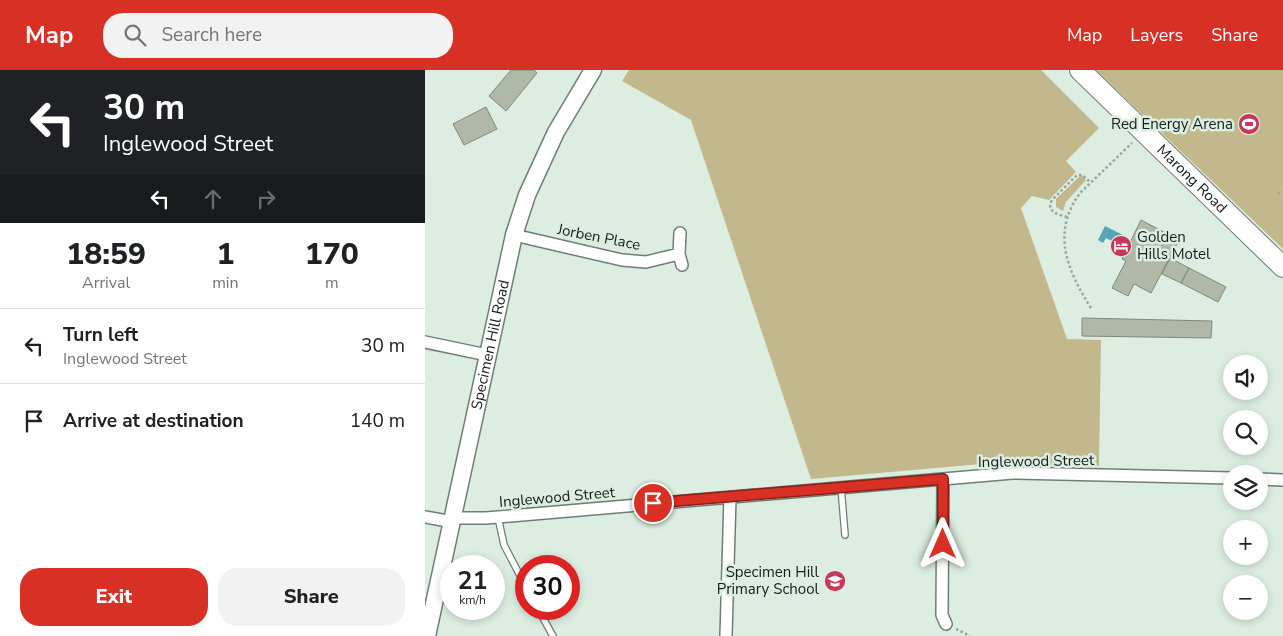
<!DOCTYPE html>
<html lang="en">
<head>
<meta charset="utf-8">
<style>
  body { margin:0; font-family:"Nunito Sans",sans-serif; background:#f2f2f2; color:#202124; height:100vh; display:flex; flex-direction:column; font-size:19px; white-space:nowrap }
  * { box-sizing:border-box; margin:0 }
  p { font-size:16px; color:#757577 }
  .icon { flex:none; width:28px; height:28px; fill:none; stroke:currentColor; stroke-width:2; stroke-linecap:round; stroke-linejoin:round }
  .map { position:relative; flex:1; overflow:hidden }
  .drawer { display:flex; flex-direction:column; background:#fff; width:425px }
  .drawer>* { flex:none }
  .hud { background:#202124; color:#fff; overflow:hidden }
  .tools { position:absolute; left:798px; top:285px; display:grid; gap:10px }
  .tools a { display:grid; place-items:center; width:45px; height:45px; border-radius:50%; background:#fff; box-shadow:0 2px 8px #0003; font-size:25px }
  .speed { position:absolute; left:15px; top:485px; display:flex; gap:10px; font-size:25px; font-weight:700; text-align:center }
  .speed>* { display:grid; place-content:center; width:65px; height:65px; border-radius:50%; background:#fff; box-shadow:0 2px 8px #0003; line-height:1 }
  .speed small { font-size:12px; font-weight:400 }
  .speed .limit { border:8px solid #d22; background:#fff; color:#111 }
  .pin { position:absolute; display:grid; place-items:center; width:42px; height:42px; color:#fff; margin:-21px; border:2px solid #fff; border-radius:50%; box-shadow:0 1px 5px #0007 }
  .me { position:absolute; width:55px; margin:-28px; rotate:0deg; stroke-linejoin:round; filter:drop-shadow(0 0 4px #0008) }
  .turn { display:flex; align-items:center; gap:18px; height:105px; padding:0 20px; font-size:22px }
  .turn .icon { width:65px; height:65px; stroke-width:2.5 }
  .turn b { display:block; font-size:35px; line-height:42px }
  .lanes { display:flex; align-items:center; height:48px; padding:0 20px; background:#0003; justify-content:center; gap:25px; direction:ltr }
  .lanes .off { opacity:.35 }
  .eta { display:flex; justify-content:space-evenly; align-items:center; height:85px; text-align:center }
  .eta b { font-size:30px; font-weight:800; line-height:35px }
  .button { display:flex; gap:10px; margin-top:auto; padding:10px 20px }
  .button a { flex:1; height:58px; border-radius:20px; background:#d93025; color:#fff; font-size:20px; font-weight:800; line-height:58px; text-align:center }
  .button a+a { background:#f2f2f2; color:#202124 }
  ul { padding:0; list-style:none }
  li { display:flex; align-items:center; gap:15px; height:75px; padding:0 20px; border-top:1px solid #e0e0e0 }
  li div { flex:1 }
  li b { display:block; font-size:19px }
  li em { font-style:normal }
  header { display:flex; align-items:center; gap:30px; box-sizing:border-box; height:70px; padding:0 25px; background:#d93025; color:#fff }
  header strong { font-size:24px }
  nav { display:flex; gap:28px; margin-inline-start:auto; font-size:18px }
  .search { width:350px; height:45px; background:#f2f2f2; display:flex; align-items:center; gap:12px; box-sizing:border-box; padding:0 18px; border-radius:20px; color:#757577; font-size:19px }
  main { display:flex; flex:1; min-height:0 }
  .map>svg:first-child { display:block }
  .green { fill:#c2b88b }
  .water { fill:#59a4b5 }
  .building { fill:#b0b8a7; stroke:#808878 }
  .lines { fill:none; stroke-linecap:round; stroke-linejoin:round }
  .lane-casing { stroke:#6e7e74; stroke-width:8 }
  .street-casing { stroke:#6e7e74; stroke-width:14 }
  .secondary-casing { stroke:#6e7e74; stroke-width:19 }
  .highway-casing { stroke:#6e7e74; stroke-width:22 }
  .path { stroke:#97a59c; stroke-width:2.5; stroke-dasharray:2.5 2.5; stroke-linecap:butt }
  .lane { stroke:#fff; stroke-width:5.5 }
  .street { stroke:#fff; stroke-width:11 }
  .secondary { stroke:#fff; stroke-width:16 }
  .highway { stroke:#fff; stroke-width:20 }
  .route-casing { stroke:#8d1f18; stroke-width:12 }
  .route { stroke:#d93025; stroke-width:9 }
  .labels { text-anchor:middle; stroke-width:5; stroke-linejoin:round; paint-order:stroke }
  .poi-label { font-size:15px; fill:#151c18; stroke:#dceee2; text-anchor:end }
  .street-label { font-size:15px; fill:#151c18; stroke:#dceee2 }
</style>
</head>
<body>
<header>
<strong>Map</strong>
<div class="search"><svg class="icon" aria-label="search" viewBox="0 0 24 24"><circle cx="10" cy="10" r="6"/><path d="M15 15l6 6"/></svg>Search here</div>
<nav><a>Map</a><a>Layers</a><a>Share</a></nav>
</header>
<main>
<section class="drawer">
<div class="hud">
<div class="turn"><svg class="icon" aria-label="left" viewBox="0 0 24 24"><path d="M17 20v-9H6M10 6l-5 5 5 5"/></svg><div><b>30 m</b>Inglewood Street</div></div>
<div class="lanes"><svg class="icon" aria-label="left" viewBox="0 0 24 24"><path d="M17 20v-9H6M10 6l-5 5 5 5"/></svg><svg class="icon off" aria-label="ahead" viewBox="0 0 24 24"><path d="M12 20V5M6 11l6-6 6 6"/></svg><svg class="icon off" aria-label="right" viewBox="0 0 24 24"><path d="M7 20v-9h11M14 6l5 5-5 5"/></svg></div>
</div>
<div class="eta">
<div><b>18:59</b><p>Arrival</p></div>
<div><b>1</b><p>min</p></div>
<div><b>170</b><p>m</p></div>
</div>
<ul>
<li><svg class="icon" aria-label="left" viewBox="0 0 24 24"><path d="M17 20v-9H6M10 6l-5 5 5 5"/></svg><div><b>Turn left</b><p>Inglewood Street</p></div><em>30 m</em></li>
<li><svg class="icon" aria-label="arrive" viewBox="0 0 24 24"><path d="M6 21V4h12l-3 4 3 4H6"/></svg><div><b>Arrive at destination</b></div><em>140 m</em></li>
</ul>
<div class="button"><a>Exit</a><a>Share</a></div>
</section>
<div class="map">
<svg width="858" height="566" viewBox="0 0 858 566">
  <rect width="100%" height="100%" fill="#dceee2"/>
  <path class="green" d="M204,0H616L674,58L641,91L651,102L624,130L607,126L596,138L642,269L676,270L674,396L557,394L386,409L266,50L197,11Z
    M671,0H858V179Z
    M656,105L661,110L641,132L638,141L631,137V129Z"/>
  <path class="water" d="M680,156L700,166L695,175L681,168L678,173L673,170Z"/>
  <path class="building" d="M86,0H109L112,3L81,41L64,26Z
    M61,37L72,59L39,75L28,54Z
    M716,150L754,170L726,223L709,214L703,226L687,218L701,191L697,189Z
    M745,188L764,198L756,213L737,204Z
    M764,198L801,217L793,232L756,213Z
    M657,248L787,251L786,268L657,266Z"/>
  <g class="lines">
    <g class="lane-casing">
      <path id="lane" d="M416,417L420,465
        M73,447L79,475L101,517
        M113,539L128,566"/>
    </g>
    <g class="street-casing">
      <path id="street" d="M255,163L254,184L257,195
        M89,165L197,190L221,192L254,184
        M0,272L62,285
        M518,409L517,545L521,554
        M834,409L858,410
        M0,447L28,452
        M29,448H61L588,403L806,408
        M301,566L305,427"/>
    </g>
    <g class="secondary-casing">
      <g id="secondary">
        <path id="s1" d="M2,566L89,165L102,125L131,62L168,0"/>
      </g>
    </g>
    <g class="highway-casing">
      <g id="highway">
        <path id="s2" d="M655,0L858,197"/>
      </g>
    </g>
    <path class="path" d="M853,124L858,122
      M642,147C632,144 621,142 627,130L652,105H657L666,113
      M666,238C642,200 626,163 655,123L707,73
      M531,559L545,566"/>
    <use href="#lane" class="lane"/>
    <use href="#street" class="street"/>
    <use href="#secondary" class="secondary"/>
    <use href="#highway" class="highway"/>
  </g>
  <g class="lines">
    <g class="route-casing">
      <path id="route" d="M228,433L518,409V474"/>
    </g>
    <use href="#route" class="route"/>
  </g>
  <defs>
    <g id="stadium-disc" transform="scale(1.125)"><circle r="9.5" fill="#c6375a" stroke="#dceee2"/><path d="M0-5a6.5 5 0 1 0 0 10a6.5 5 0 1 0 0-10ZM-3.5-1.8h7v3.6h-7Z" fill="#fff"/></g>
    <g id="hotel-disc" transform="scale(1.125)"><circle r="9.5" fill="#c6375a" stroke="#dceee2"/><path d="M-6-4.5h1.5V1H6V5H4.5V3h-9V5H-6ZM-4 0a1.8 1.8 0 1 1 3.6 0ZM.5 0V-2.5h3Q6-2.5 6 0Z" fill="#fff"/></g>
    <g id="school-disc" transform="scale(1.125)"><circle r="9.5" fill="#c6375a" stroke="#dceee2"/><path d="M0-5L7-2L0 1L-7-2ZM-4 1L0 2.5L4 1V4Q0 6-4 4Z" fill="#fff"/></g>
  </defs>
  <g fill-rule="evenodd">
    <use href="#stadium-disc" x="824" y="54"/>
    <use href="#hotel-disc" x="696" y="176"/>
    <use href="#school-disc" x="410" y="511"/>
  </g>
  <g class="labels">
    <g class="poi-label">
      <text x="808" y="59">Red Energy Arena</text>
      <text x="712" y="172" text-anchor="start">Golden<tspan x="712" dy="17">Hills Motel</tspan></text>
      <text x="394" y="507">Specimen Hill<tspan x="394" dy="17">Primary School</tspan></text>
    </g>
    <g class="street-label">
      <text dy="5" stroke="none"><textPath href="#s2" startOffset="156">Marong Road</textPath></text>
      <text transform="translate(174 167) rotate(11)" y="5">Jorben Place</text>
      <text dy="5" stroke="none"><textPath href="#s1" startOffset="298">Specimen Hill Road</textPath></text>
      <text transform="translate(611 391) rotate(-1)" y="5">Inglewood Street</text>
      <text transform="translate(132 427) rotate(-5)" y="5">Inglewood Street</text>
    </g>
  </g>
</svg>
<div class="tools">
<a><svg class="icon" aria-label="sound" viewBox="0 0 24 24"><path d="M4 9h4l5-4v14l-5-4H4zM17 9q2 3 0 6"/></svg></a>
<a><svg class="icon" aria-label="search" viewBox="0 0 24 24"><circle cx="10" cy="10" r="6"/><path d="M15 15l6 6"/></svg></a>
<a><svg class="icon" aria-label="layers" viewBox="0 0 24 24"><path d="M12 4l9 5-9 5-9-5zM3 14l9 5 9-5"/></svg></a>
<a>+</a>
<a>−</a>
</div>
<div class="speed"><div>21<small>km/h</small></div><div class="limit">30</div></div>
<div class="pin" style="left:228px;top:433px;background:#d93025"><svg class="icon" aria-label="arrive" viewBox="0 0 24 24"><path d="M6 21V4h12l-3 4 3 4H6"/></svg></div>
<svg class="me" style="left:518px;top:474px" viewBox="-20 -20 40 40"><path d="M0-17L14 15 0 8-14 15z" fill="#d93025" stroke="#fff" stroke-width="4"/></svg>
</div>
</main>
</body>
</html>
